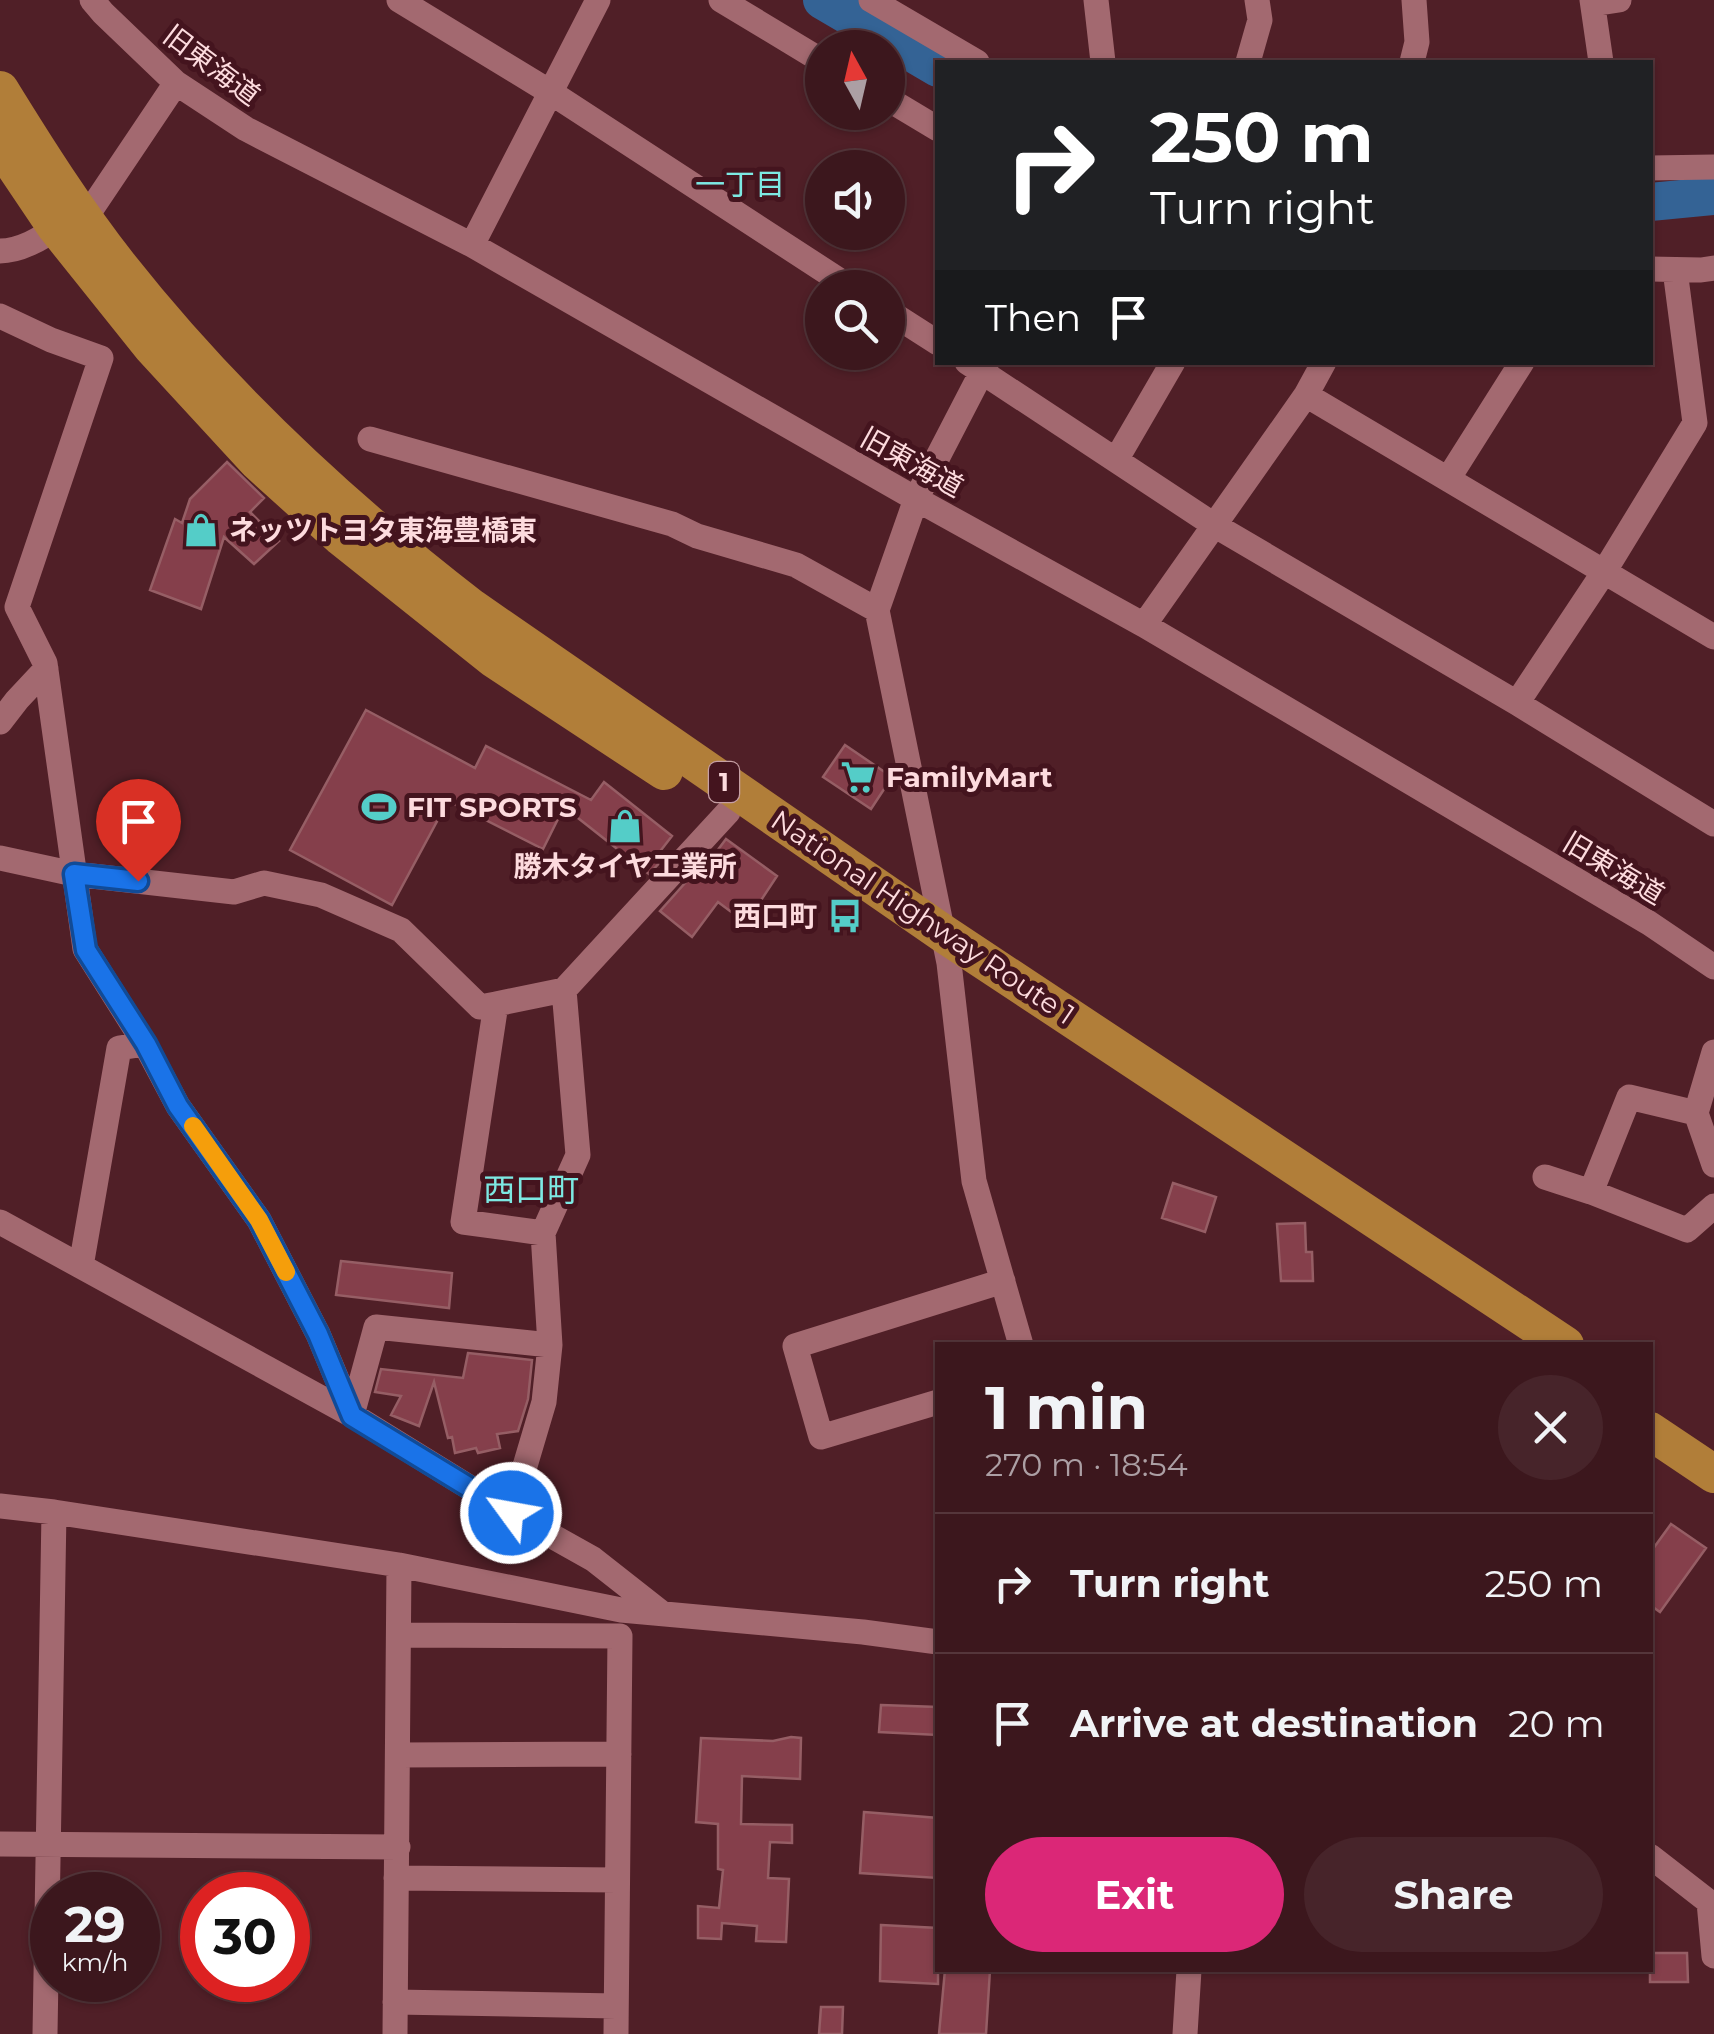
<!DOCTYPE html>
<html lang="en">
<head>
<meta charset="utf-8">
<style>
  body { margin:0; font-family:Montserrat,"Noto Sans JP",sans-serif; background:#47242a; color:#f1f3f6; height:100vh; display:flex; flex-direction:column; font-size:38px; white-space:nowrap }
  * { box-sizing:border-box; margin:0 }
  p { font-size:32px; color:#ac9fa4 }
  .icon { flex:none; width:55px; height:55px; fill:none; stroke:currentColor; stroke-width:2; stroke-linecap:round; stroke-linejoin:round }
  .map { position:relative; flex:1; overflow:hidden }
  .side { position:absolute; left:935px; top:1342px; width:718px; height:630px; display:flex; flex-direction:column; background:#3c171d; border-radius:0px; box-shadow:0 2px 8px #0004,0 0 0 2px #55363b }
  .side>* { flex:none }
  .guide { position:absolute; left:935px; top:60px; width:718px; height:305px; border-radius:0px; box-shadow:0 2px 8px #0004,0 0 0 2px #55363b; background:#202124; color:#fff; overflow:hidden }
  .needle { width:65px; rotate:352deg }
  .buttons { position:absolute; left:805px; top:30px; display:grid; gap:20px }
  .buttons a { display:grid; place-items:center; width:100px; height:100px; border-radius:50%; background:#3c171d; box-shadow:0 2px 8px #0004,0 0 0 2px #55363b; font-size:50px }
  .speed { position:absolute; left:30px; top:1872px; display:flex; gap:20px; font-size:50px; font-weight:700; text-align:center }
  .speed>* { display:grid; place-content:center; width:130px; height:130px; border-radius:50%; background:#3c171d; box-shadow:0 2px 8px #0004,0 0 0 2px #55363b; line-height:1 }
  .speed small { font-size:25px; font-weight:400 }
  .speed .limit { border:15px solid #d22; background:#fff; color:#111 }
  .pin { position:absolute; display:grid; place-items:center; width:85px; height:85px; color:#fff; margin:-102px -42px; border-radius:50% 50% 50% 0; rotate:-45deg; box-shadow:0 0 10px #0007 }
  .pin .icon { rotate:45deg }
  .me { position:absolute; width:110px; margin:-55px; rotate:302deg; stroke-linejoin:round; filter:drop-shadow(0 0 8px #0008) }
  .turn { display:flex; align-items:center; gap:35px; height:210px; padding:0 50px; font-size:45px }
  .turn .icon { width:130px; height:130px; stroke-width:2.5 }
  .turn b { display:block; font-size:70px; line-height:85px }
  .then { display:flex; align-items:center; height:95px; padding:0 50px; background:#0003; gap:20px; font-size:38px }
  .round { display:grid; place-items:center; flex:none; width:105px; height:105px; border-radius:52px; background:#47242a }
  .head { display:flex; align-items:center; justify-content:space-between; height:170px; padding:0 50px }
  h1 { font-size:60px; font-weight:700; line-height:75px }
  .action { display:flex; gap:20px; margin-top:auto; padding:20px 50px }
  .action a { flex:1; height:115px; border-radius:60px; background:#db2777; color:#fff; font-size:40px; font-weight:700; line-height:115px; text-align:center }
  .action a+a { background:#47242a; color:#f1f3f6 }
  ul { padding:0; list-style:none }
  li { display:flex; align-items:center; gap:30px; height:140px; padding:0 50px; border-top:2px solid #55363b }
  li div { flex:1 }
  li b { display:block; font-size:38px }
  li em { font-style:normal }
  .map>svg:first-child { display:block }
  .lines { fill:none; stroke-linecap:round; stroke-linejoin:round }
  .river { stroke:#346395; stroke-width:38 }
  .building { fill:#853f4b; stroke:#965e65; stroke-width:2.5 }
  .minor { stroke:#a36970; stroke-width:25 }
  .highway { stroke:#b17e39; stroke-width:38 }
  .route-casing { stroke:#114b97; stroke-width:25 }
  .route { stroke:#1a73e8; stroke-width:18 }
  .slow { stroke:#f59e0b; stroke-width:18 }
  .labels { text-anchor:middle; stroke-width:10; stroke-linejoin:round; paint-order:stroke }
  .shield { fill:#44141e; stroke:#c69fa4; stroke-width:2.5 }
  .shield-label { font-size:25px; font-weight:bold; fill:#fddbde }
  .street-label { font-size:28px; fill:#fddbde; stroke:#44141e }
  .poi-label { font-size:28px; font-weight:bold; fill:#fddbde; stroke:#44141e; text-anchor:start }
  .neighbourhood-label { font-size:30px; fill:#7de9e3; stroke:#44141e }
  .quarter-label { font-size:32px; fill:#7de9e3; stroke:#44141e }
</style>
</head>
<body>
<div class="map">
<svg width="1714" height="2034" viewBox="0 0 1714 2034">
  <rect width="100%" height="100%" fill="#501f27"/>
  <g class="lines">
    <path class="river" d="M822,0L938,68
      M1650,202L1714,196"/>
  </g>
  <path class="building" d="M227,462L264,498L250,512L279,541L254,564L224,537L201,609L150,590L175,519L182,523L190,499Z
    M366,710L475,768L486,746L591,800L604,782L672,836L658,854L664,858L649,874L564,807L543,849L448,801L392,905L290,850Z
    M845,745L892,777L871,809L823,777Z
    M726,839L777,876L746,923L718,902L692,937L660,911L695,872L699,875Z
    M1173,1183L1216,1197L1205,1232L1162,1218Z
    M1305,1223L1306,1252H1312L1313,1281H1281L1277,1224Z
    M341,1261L452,1273L449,1308L336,1295Z
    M468,1353L532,1360L528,1399L518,1431L497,1434L500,1448L478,1453L476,1448L455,1453L452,1437L448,1438L434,1382L419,1426L391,1415L401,1396L375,1392L381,1369L463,1378Z
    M1671,1524L1706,1548L1660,1612L1650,1605V1553Z
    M881,1705L938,1707V1735L879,1732Z
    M791,1737L801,1738L800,1779L742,1776L741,1824L792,1825V1843L770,1842L768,1878L789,1879L786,1942L756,1941L757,1926L722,1923L721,1939L698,1938V1906L719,1908L723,1870L718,1869V1824L696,1822L701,1738L773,1741Z
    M864,1812L938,1818V1878L860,1873Z
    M881,1925L938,1928V1984L880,1981Z
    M1650,1953H1687L1688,1982H1650Z
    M945,1970H990L986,2034H939Z
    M821,2007H843L842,2034H819Z"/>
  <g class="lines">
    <path class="minor" d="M92,0L103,13L176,83L246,129L472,245L916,499L1144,625L1649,923L1714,967
      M399,0L550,92L851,288
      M721,0L822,61
      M871,0L977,62
      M1096,0L1103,62
      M1592,0L1601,62
      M1593,4L1619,0
      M1248,62L1260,20L1257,0
      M1412,62L1417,42L1414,0
      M888,99L938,129
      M1650,168L1714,167
      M84,220L176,83
      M472,245L598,0
      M0,251C19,251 42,239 56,227
      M1650,269L1701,270L1714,268
      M888,311L938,343
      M0,316L51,340L101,358L17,607L45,663L85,949L145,1044L178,1106L259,1220L318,1334L352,1415
      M967,362L1214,525L1517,703L1714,824
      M987,362L916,499L877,610L949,963L974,1181L1021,1345
      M1306,395L1714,637
      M370,439L672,524L697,536L796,565L877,610
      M1116,460L1173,362
      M1448,479L1522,362
      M1144,625L1306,395L1324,362
      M1517,703L1604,572L1695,423L1675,270
      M0,722L17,700L46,669
      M0,858L74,874L234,892L264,883L321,895L401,930L480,1007L496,1004
      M1714,1052L1696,1113L1714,1165
      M1545,1177L1591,1192L1687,1230L1714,1206
      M1591,1192L1629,1097L1696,1113
      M0,1222L352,1415L511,1513L593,1559L663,1614
      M543,1233L463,1222L496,1004L564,990
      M81,1266L119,1048L145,1044
      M938,1402L821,1437L795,1346L1003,1281
      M352,1415L376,1327L550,1345
      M0,1506L54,1512L399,1565L621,1610L863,1632L938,1642
      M511,1513L544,1402L550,1345L543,1233L578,1155L564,990L728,812
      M400,1635L620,1636L616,2034
      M398,1755L619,1754
      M0,1844L398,1847
      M1650,1856L1709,1902L1714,1956
      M396,1878L617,1880
      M395,2002L616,2006
      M45,2034L54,1512
      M395,2034L399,1565
      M1185,2034L1189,1970"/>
    <path class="highway" d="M0,90C37,150 75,210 119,266C220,394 342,508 472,608L944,934L1565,1345
      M0,144L56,227L152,347L257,461L341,537L494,659L664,771
      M1650,1431L1714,1474"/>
  </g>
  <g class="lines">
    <g class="route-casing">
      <path id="route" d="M138,881L74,874L86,950L146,1044L178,1106L259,1220L318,1334L352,1416L511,1513"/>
    </g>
    <use href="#route" class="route"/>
    <path class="slow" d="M193,1126L259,1220L286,1272"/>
  </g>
  <defs>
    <g id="shop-bare" transform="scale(2.7)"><path d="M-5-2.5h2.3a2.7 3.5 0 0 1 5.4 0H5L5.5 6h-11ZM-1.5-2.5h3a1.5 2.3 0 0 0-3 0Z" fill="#54cdc8" stroke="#44141e" stroke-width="2.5" paint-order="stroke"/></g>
    <g id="supermarket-bare" transform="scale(2.7)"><path d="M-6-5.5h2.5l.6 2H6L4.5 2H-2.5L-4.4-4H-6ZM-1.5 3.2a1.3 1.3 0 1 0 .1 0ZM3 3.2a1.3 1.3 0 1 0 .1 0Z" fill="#54cdc8" stroke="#44141e" stroke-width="2.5" paint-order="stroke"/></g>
    <g id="stadium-bare" transform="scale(2.7)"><path d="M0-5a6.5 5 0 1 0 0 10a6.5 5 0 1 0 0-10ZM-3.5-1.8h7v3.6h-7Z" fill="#54cdc8" stroke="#44141e" stroke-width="2.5" paint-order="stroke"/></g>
    <g id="bus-bare" transform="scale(2.7)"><path d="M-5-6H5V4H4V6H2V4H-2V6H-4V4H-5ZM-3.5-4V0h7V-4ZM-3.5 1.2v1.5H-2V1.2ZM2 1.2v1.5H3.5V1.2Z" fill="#54cdc8" stroke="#44141e" stroke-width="2.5" paint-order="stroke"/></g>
  </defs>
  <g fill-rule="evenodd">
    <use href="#shop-bare" x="201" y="530"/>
    <use href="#supermarket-bare" x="858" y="777"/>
    <use href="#stadium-bare" x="379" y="807"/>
    <use href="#shop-bare" x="625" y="826"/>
    <use href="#bus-bare" x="845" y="916"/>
  </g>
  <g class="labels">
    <rect class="shield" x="709" y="762" width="30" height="40" rx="8"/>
    <g class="shield-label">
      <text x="724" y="791">1</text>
    </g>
    <g class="street-label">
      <text transform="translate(212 65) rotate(37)" y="10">旧東海道</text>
      <text transform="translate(912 462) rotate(29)" y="10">旧東海道</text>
      <text transform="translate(1614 868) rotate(31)" y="10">旧東海道</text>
      <text transform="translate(923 917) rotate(34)" y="10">National Highway Route 1</text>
    </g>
    <g class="poi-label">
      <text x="229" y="540">ネッツトヨタ東海豊橋東</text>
      <text x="886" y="787">FamilyMart</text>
      <text x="407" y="817">FIT SPORTS</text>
      <text x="625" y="876" text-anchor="middle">勝木タイヤ工業所</text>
      <text x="817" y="926" text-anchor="end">西口町</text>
    </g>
    <g class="neighbourhood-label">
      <text x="740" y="195">一丁目</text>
    </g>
    <g class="quarter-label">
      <text x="531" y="1201">西口町</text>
    </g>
  </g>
</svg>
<div class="buttons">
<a><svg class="needle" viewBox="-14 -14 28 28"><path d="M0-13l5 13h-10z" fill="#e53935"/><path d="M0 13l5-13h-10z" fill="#ac9fa4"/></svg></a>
<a><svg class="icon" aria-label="sound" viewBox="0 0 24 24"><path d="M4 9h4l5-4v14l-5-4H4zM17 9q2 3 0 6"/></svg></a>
<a><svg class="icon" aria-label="search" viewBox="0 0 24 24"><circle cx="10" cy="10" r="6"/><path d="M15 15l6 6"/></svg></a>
</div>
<div class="speed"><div>29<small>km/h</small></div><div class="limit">30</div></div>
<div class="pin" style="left:138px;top:881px;background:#d93025"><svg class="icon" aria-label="arrive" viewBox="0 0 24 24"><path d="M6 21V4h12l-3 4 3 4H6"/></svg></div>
<svg class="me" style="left:511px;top:1513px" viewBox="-20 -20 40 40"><circle r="17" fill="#1a73e8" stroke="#fff" stroke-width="3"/><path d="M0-11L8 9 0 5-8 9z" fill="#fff"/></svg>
<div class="guide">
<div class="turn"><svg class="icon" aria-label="right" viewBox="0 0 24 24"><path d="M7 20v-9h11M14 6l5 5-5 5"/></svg><div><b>250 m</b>Turn right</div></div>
<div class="then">Then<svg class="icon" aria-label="arrive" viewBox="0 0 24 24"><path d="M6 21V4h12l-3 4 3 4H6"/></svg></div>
</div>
<section class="side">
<div class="head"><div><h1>1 min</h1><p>270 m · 18:54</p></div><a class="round"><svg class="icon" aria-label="close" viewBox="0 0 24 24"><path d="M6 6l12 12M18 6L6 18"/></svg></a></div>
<ul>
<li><svg class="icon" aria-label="right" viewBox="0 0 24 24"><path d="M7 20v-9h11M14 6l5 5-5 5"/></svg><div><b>Turn right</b></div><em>250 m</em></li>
<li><svg class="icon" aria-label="arrive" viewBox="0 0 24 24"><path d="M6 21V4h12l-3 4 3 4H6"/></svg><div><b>Arrive at destination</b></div><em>20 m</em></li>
</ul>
<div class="action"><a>Exit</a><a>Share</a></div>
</section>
</div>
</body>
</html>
